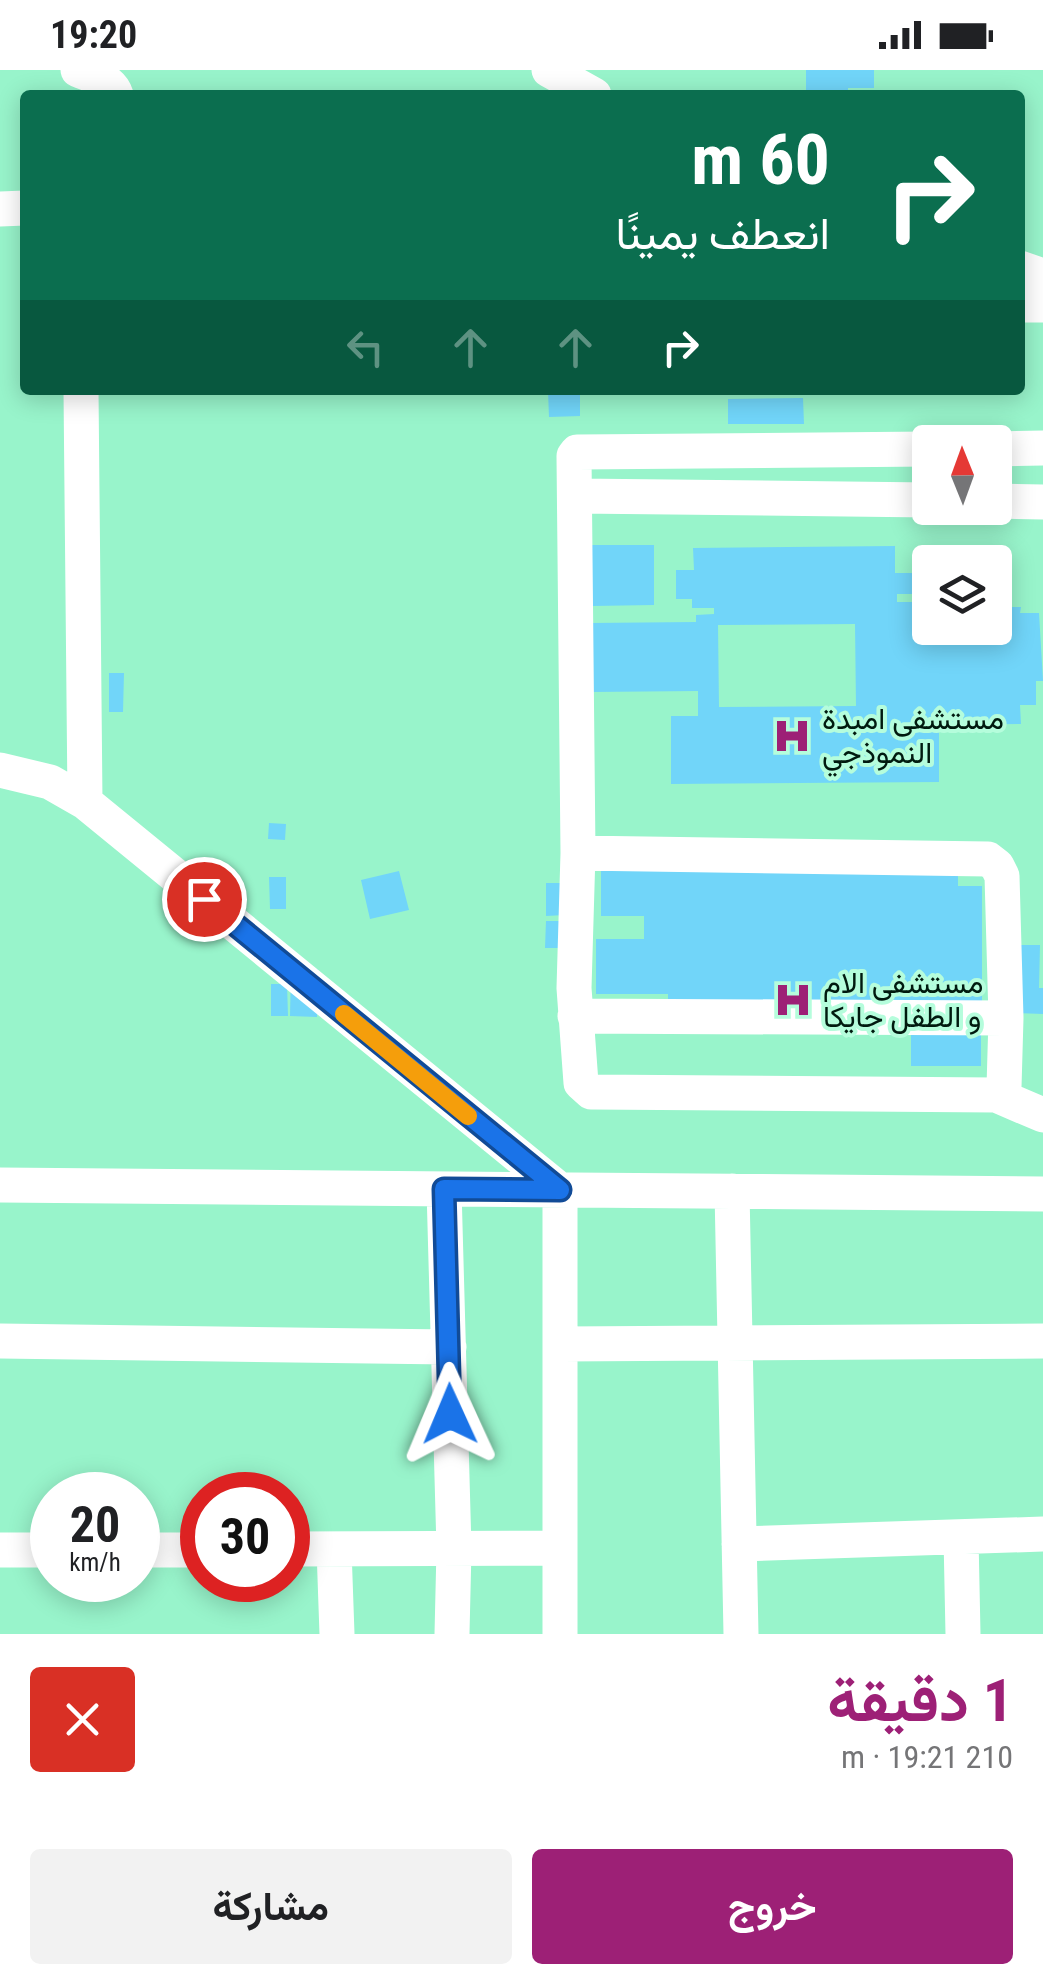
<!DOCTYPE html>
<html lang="ar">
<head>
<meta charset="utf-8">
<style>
  body { margin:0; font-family:"Roboto Condensed",Vazirmatn,sans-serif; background:#f2f2f2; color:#202124; direction:rtl; height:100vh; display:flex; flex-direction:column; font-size:38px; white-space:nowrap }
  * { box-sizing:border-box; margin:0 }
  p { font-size:32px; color:#757577 }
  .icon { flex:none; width:55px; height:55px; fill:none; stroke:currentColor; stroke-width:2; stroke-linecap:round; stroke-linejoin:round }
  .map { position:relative; height:1564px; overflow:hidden; direction:ltr }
  .side { display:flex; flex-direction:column; background:#fff; flex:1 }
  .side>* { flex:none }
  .banner { position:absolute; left:20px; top:20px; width:1005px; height:305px; border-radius:10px; box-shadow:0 5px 25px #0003; direction:rtl; background:#0b6e4f; color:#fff; overflow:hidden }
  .needle { width:65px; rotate:359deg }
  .tools { position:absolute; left:912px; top:355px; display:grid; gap:20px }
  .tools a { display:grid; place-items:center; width:100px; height:100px; border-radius:10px; background:#fff; box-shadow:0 5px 25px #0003; font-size:50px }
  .speed { position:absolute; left:30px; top:1402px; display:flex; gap:20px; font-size:50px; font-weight:700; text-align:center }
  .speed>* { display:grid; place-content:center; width:130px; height:130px; border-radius:50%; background:#fff; box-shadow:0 5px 25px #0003; line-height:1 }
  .speed small { font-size:25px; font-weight:400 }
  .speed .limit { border:15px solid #d22; background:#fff; color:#111 }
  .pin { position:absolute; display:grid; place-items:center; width:85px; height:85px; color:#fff; margin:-42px; border:5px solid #fff; border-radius:50%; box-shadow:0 2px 10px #0007 }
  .me { position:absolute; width:110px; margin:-55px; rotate:359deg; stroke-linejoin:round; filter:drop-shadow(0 0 8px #0008) }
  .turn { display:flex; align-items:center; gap:35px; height:210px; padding:0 30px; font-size:45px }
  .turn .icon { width:130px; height:130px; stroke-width:2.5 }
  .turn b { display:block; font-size:70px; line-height:85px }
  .lanes { display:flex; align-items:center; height:95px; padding:0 30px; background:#0003; justify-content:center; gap:50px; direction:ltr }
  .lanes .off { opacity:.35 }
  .round { display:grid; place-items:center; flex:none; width:105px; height:105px; border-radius:10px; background:#f2f2f2 }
  .headline { display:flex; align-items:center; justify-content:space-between; height:170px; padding:0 30px }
  h1 { font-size:60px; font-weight:700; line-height:75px; color:#9d2076 }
  .cta { display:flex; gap:20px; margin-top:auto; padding:20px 30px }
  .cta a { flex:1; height:115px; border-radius:10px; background:#9d2076; color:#fff; font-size:40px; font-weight:700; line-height:115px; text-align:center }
  .cta a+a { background:#f2f2f2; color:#202124 }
  .status { display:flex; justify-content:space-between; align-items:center; height:70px; padding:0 50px; background:#fff; direction:ltr }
  .status svg { height:28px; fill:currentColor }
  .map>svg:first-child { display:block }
  .building { fill:#71d5f9; fill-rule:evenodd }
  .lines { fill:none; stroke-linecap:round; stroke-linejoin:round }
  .minor { stroke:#fff; stroke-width:35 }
  .route-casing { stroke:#114b97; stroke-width:25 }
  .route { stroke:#1a73e8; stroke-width:18 }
  .slow { stroke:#f59e0b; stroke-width:18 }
  .labels { text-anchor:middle; stroke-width:8; stroke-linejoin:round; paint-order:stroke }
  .poi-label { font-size:30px; fill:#001a0f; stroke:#b5fddc; text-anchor:start }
</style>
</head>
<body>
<div class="status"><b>19:20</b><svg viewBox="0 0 49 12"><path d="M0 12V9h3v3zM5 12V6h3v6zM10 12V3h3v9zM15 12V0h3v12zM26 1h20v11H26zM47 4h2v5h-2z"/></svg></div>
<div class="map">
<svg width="1043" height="1564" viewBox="0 0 1043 1564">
  <rect width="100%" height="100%" fill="#98f4cb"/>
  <path class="building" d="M806,0H874V18H848V25H806Z
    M548,321H580V346L549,347Z
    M803,328L804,354H728V329Z
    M591,475H654V535L592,536Z
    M895,476V503H916V524H897V532H930V558H995V531H1003V537H1021L1020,543H1039L1043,611H1036V635H1020L1021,654L939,655V712L671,714V646H698V621L591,622L590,553L696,552V545L714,544V538H692V529H676V500H694L693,478ZM855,554L856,636L719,637L718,555Z
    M109,603H124L123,642H109Z
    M269,753L286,754L285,770L268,769Z
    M958,800V816H982V938L668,939V924H596V869H644V846H601V801Z
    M399,801L409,840L370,849L361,810Z
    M269,807H286V839H270Z
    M546,813H565V845L546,846Z
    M546,851H566L565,878H545Z
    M1015,875H1040L1039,918H1043V944L1013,943Z
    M291,899H318L317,947L290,946Z
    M271,914H287L288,946H271Z
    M911,949H981V996H911Z"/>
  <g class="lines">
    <path class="minor" d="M78,0C92,6 111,9 116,25
      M549,0L594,25
      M0,139L25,138
      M1020,198L1043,206
      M1020,235H1043
      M81,320L85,732
      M995,379L1043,378
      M577,426L930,430
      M995,431L1043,432
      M0,700L50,712L85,732L560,1120V1564
      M578,783L574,918L581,1013L591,1022L996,1025L1004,1017L1006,948L1002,806L997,796L988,789L578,783L574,386L577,382L930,379
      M575,946L1006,948
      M996,1025L1043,1045
      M0,1115L1043,1124
      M444,1119L454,1479L452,1564
      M732,1121L741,1564
      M0,1271L449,1277
      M562,1274L1043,1271
      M961,1467L963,1564
      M739,1474L1043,1464
      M288,1479L559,1478
      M334,1479L337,1564
      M0,1480H52
      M138,1480H202"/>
  </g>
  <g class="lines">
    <g class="route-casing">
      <path id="route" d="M204,829L560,1120L444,1119L450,1344"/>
    </g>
    <use href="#route" class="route"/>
    <path class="slow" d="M344,944L468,1046"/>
  </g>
  <defs>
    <g id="hospital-bare" transform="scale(3)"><path d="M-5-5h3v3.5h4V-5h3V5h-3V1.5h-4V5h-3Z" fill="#9d2076" stroke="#b5fddc" stroke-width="2.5" paint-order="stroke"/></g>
  </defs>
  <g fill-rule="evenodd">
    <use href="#hospital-bare" x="792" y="666"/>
    <use href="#hospital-bare" x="793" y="930"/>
  </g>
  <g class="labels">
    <g class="poi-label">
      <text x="822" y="659">مستشفى امبدة<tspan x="822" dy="34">النموذجي</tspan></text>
      <text x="823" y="923">مستشفى الام<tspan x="823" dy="34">و الطفل جايكا</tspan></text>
    </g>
  </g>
</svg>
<div class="tools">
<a><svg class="needle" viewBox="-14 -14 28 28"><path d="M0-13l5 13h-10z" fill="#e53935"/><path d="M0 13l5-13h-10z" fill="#757577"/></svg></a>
<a><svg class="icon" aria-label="layers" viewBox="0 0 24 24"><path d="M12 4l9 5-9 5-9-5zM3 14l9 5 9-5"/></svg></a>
</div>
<div class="speed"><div>20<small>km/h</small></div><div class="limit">30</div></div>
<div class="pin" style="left:204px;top:829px;background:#d93025"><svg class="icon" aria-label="arrive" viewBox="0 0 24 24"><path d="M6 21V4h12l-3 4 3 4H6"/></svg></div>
<svg class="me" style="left:450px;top:1344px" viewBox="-20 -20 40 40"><path d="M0-17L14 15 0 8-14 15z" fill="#1a73e8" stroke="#fff" stroke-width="4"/></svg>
<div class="banner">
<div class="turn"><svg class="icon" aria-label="right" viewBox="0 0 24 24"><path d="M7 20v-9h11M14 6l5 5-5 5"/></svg><div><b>60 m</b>انعطف يمينًا</div></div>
<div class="lanes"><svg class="icon off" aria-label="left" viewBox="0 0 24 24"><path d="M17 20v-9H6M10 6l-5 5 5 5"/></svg><svg class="icon off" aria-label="ahead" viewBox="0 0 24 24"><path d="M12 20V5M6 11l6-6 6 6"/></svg><svg class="icon off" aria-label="ahead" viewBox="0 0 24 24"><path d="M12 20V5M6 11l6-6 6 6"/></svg><svg class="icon" aria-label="right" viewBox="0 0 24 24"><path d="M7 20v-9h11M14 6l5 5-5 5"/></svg></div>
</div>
</div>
<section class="side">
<div class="headline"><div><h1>1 دقيقة</h1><p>210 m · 19:21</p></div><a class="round" style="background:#d93025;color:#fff"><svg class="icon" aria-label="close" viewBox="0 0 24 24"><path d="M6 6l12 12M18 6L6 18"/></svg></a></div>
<div class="cta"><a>خروج</a><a>مشاركة</a></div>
</section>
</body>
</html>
